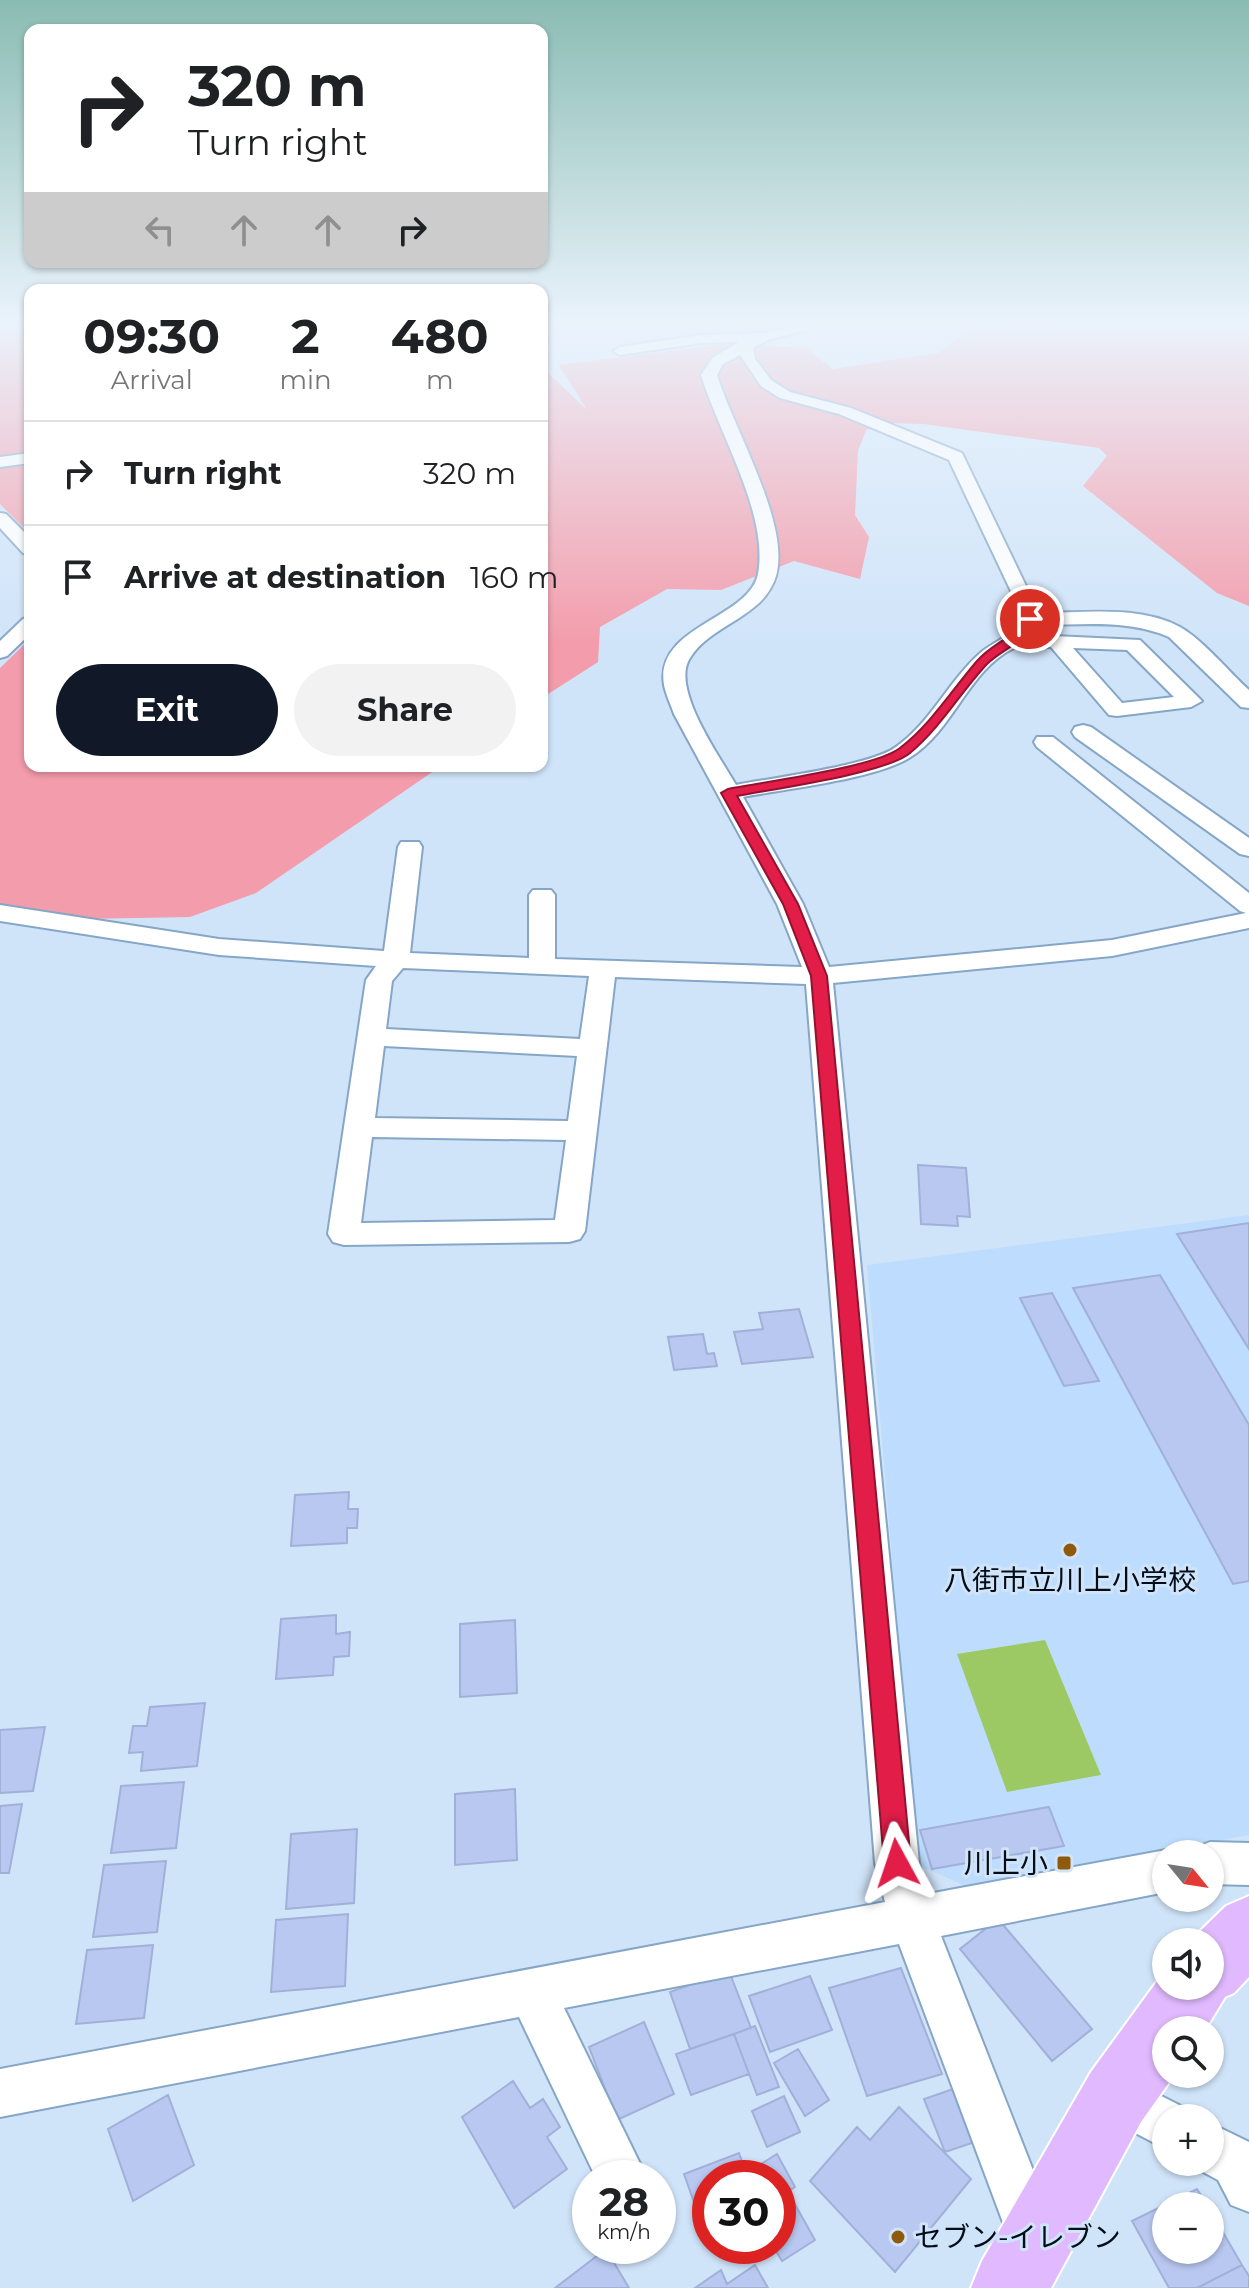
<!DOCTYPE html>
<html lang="en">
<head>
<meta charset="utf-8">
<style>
  body { margin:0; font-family:Montserrat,"Noto Sans JP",sans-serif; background:#f2f2f2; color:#202124; height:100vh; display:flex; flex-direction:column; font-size:30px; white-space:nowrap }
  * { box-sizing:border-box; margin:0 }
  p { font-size:26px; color:#757577 }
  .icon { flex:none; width:44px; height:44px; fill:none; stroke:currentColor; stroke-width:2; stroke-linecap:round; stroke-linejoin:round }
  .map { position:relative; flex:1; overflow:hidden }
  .panel { position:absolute; left:24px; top:284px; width:524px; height:488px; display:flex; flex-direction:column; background:#fff; border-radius:16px; box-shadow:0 2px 6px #0004 }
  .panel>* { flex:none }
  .guide { position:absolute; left:24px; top:24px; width:524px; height:244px; border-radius:16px; box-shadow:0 2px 6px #0004; background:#fff; color:#202124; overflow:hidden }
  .needle { width:52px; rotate:120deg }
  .controls { position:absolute; left:1152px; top:1840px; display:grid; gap:16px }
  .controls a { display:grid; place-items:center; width:72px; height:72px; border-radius:50%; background:#fff; box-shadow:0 2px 6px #0004; font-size:40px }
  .speed { position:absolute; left:572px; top:2160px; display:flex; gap:16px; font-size:40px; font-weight:700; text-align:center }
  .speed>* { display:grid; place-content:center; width:104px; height:104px; border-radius:50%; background:#fff; box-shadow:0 2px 6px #0004; line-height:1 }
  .speed small { font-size:20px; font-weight:400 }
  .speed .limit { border:12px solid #d22; background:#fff; color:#111 }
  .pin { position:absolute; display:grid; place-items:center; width:68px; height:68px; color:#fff; margin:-34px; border:4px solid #fff; border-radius:50%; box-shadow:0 2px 8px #0007 }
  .me { position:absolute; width:88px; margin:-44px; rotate:355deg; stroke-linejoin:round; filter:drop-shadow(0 0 6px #0008) }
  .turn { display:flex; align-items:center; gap:28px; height:168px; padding:0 32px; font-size:36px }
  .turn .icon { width:104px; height:104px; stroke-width:2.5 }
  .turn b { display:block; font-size:56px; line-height:68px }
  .lanes { display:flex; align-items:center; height:76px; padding:0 32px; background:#0003; justify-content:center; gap:40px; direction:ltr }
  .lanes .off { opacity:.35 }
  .eta { display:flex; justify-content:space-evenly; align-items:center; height:136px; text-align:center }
  .eta b { font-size:48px; font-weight:700; line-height:56px }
  .action { display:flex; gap:16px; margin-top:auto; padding:16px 32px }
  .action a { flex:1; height:92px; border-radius:48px; background:#111827; color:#fff; font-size:32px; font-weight:700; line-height:92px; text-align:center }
  .action a+a { background:#f2f2f2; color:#202124 }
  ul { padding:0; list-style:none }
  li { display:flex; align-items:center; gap:24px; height:104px; padding:0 32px; border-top:2px solid #e0e0e0 }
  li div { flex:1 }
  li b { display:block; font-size:30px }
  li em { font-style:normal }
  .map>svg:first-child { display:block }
  .built { fill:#beddfe }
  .green { fill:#f39cab }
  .water { fill:#9dc964 }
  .building { fill:#b8c8f0; stroke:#a1b0d8; stroke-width:2 }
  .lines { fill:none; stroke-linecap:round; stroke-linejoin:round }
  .minor-casing { stroke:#85a6c6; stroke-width:4 }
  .primary-casing { stroke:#fff; stroke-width:4 }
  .minor { fill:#fff; fill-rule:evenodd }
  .primary { fill:#e0b9fe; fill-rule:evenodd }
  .route { fill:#e11d48; stroke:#92132f; stroke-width:2 }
  .poi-dot { fill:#8f5a0d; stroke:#d0e4f9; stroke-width:3 }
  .labels { text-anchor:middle; stroke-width:6; stroke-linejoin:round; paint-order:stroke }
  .near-poi-label { font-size:28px; fill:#030c18; stroke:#d0e4f9 }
</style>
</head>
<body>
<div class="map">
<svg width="1249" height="2288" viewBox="0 0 1249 2288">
  <rect width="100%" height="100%" fill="#d0e4f9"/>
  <path class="built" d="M1249,1215V1835L968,1887L918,1865L867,1265Z"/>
  <path class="green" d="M0,325H30V534L0,504Z
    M1061,325H1249V606L1217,593L1083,486L1107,456L1099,448L924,424L890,423L866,430L858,451L855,515L869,537L860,579L794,561L721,590L667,589L600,627L598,662L542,698V367L587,410L559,365L750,341L765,346L806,348L833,369L938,353L962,336L981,328L1046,333Z
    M30,639V766H441L256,893L190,917L83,919L0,904V668Z"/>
  <path class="water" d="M1045,1640L1101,1775L1007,1792L957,1654Z"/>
  <path class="building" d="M918,1165L966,1168L970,1217L957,1216L958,1226L921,1224Z
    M1249,1223V1349L1177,1234Z
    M1160,1275L1249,1425V1581L1233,1584L1073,1288Z
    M1052,1293L1099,1381L1064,1386L1020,1298Z
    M799,1309L813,1357L742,1364L734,1332L763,1329L759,1313Z
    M703,1334L707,1354L714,1353L717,1366L674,1370L668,1337Z
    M349,1492L348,1509H358L357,1528H347V1543L291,1546L295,1495Z
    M336,1615V1634L350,1632L349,1656L334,1657L333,1675L276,1679L281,1619Z
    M515,1620L517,1693L460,1697V1624Z
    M205,1703L197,1766L141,1771L143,1752L129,1753L133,1726H147L150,1707Z
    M45,1727L33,1791L0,1793V1730Z
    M184,1782L176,1848L111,1853L121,1786Z
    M515,1789L517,1860L455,1865V1794Z
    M22,1804L9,1873H0V1806Z
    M1049,1807L1064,1846L932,1869L920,1830Z
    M357,1829L354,1903L286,1909L291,1834Z
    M166,1861L157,1932L93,1937L104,1865Z
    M348,1914L345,1986L271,1992L276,1920Z
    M998,1919L1092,2029L1052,2061L960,1949Z
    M153,1945L144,2018L76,2024L87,1950Z
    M901,1968L942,2074L867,2096L829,1988Z
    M729,1971L751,2028L690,2049L670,1992Z
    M810,1976L832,2030L770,2052L749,1996Z
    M644,2022L674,2094L617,2120L589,2047Z
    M755,2026L779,2087L757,2095L734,2034Z
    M734,2034L749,2074L691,2095L676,2054Z
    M798,2049L829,2100L805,2116L774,2063Z
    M513,2081L530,2108L543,2099L560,2127L547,2137L567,2169L514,2208L462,2117Z
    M953,2089L975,2142L945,2152L924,2099Z
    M168,2095L194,2165L133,2201L108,2129Z
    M784,2096L800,2132L767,2147L752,2111Z
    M899,2107L971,2179L895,2272L810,2181L857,2127L870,2140Z
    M739,2153L748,2178H710V2203L696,2208L684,2174Z
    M777,2154L795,2187L778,2198V2178H751L748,2172Z
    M1197,2189L1208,2206H1166V2250H1210V2210L1242,2265L1197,2288H1169L1132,2221Z
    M788,2192L815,2240L782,2261L773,2246H778V2198Z
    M606,2249L629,2288H555Z
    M755,2265L768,2288H695L721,2270L727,2284Z
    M1242,2265L1249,2276V2288H1197Z"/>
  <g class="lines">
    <g class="minor-casing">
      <path id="minor" d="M799,325H825L768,340L753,348L755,359L771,380L790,392L851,408L962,453L1039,613C1084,613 1139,605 1180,627C1203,640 1229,672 1249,690V708L1241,707L1169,637C1128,619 1082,625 1038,625L1033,635L1140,640L1202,701L1191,707L1117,716L1109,715L1051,647C1040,647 1023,643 1014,648C968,670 953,732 909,758C875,779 785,789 743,797L803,904L829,967L1112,940L1246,913L1240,911L1037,747L1034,742L1037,737H1053L1249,893V928L1112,956L833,983L919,1863L928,1894L1166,1850L1177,1854H1166V1892L941,1936L1058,2234L1050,2252L1032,2260L1014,2252L899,1944L564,2008L647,2178H596L519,2017L0,2117V2069L885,1902L875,1863L806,984L615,977L585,1231L580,1239L569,1242L344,1245L333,1242L328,1234L366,980L376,966L219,955L0,921V905L219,939L384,951L398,847L401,842H419L422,847L410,953L529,958V895L533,890H551L555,895V959L802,967L777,904L674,714C671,705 666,695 664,685C654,626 749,619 758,574C769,514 719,434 701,375L712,358L739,342L701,343L620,355L613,351L620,347L701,335L763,333ZM740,355L761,386L780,398L839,414L949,460L1017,604C1024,638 997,636 977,656C947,684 930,723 896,747C870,766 771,778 736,785C720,757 670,688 690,658C700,641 720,630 736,620C754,608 769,598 776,576C791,524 733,428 717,375L723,364ZM1073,648L1127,650L1174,697L1122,703ZM403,968L589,976L580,1039L386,1029L392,981ZM384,1046L577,1056L568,1121L375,1118ZM372,1137L566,1140L555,1220L361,1223Z
        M30,453V463L0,467V457Z
        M0,513L6,514L30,538V555L23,553L0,528Z
        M30,617V634L7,656L0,658V641L23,619Z
        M1083,725L1091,727L1249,838V856L1240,854L1075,737L1072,732L1075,727Z
        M1210,1842L1249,1843V1885L1210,1884V1854H1192L1194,1848Z
        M1116,2073L1183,2107L1188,2118H1166V2149L1099,2114L1092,2097L1099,2080Z
        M1210,2123L1249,2142V2212L1231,2205L1218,2180L1192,2166L1191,2162H1210Z"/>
    </g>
    <g class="primary-casing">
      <path id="primary" d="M1249,1896V1977L1234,1993L1225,1997L1205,2030H1166V2074H1175L1141,2122L1051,2288H971L982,2261L1091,2072L1166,1969V1986H1210V1942H1189L1226,1906Z"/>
    </g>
    <use href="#minor" class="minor"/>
    <use href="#primary" class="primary"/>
  </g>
  <linearGradient id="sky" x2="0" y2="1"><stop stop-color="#8abcb3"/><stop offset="0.5" stop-color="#eaf3fc"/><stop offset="1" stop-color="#eaf3fc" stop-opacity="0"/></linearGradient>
  <rect width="1249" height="645" fill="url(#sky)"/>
  <path class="route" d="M1026,617L1036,619C1028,642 1003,648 987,664C960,693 941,727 910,753C887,773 773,789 737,796L798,904L827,976L911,1863L907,1872L897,1876L888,1872L884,1863L811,976L783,904L721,793L728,789C764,782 876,767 900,748C931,724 952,690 977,661C992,643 1015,638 1026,617Z"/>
  <g class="poi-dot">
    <circle cx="1070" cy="1550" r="8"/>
    <rect x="1056" y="1855" width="16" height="16" rx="4"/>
    <circle cx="898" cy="2237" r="8"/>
  </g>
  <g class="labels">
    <g class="near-poi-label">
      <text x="1070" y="1590">八街市立川上小学校</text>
      <text x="1048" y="1873" text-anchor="end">川上小</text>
      <text x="914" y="2247" text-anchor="start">セブン-イレブン</text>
    </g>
  </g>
</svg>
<div class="controls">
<a><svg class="needle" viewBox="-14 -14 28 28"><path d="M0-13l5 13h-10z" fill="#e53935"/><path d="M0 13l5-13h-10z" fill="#757577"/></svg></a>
<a><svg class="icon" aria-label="sound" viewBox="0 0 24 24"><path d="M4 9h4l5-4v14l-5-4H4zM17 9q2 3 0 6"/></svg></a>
<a><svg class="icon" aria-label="search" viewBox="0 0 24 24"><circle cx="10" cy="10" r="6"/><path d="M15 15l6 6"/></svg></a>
<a>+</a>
<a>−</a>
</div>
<div class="speed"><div>28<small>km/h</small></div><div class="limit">30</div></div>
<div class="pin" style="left:1030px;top:619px;background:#d93025"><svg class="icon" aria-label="arrive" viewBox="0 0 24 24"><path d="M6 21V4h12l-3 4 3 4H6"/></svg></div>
<svg class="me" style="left:897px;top:1863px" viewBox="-20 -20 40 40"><path d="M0-17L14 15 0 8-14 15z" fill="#e11d48" stroke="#fff" stroke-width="4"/></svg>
<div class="guide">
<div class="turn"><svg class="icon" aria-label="right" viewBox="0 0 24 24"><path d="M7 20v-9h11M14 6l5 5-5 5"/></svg><div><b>320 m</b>Turn right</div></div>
<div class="lanes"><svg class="icon off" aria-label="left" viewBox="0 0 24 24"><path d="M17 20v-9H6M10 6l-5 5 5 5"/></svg><svg class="icon off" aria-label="ahead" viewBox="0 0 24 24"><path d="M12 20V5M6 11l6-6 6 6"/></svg><svg class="icon off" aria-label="ahead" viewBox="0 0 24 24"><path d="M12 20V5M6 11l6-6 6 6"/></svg><svg class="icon" aria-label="right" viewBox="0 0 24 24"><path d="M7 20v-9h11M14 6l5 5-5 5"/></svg></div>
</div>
<section class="panel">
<div class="eta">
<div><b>09:30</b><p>Arrival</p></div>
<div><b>2</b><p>min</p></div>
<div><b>480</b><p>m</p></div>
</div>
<ul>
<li><svg class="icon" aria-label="right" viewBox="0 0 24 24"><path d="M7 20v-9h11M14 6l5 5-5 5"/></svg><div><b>Turn right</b></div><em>320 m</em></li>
<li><svg class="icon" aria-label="arrive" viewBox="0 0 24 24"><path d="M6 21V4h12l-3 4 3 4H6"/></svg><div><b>Arrive at destination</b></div><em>160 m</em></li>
</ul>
<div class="action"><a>Exit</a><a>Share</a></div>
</section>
</div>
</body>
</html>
